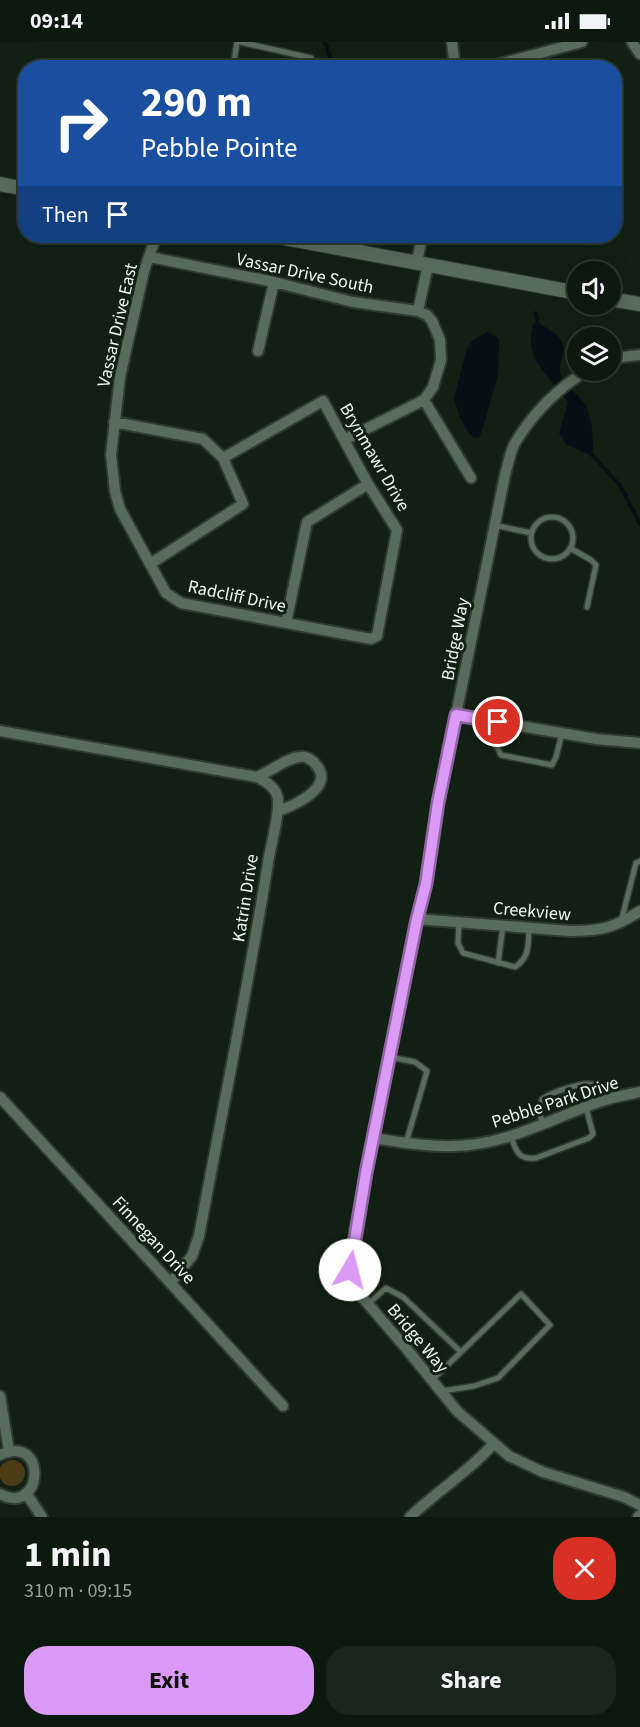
<!DOCTYPE html>
<html lang="en">
<head>
<meta charset="utf-8">
<style>
  body { margin:0; font-family:"Source Sans 3",sans-serif; background:#1a261d; color:#f1f3f6; height:100vh; display:flex; flex-direction:column; font-size:22px; white-space:nowrap }
  * { box-sizing:border-box; margin:0 }
  p { font-size:20px; color:#9aa09e }
  .icon { flex:none; width:33px; height:33px; fill:none; stroke:currentColor; stroke-width:2; stroke-linecap:round; stroke-linejoin:round }
  .map { position:relative; height:1475px; overflow:hidden }
  .sheet { display:flex; flex-direction:column; background:#0c190f; flex:1 }
  .sheet>* { flex:none }
  .banner { position:absolute; left:18px; top:18px; width:604px; height:183px; border-radius:24px; box-shadow:0 6px 24px #0002,0 0 0 2px #2c382f; background:#1a4fa0; color:#fff; overflow:hidden }
  .buttons { position:absolute; left:567px; top:219px; display:grid; gap:12px }
  .buttons a { display:grid; place-items:center; width:54px; height:54px; border-radius:50%; background:#0c190f; box-shadow:0 6px 24px #0002,0 0 0 2px #2c382f; font-size:30px }
  .pin { position:absolute; display:grid; place-items:center; width:51px; height:51px; color:#fff; margin:-26px; border:3px solid #fff; border-radius:50%; box-shadow:0 2px 6px #0007 }
  .me { position:absolute; width:66px; margin:-33px; rotate:8deg; stroke-linejoin:round; filter:drop-shadow(0 0 4px #0008) }
  .turn { display:flex; align-items:center; gap:21px; height:126px; padding:0 24px; font-size:27px }
  .turn .icon { width:78px; height:78px; stroke-width:2.5 }
  .turn b { display:block; font-size:42px; line-height:51px }
  .then { display:flex; align-items:center; height:57px; padding:0 24px; background:#0003; gap:12px; font-size:22px }
  .round { display:grid; place-items:center; flex:none; width:63px; height:63px; border-radius:24px; background:#1a261d }
  .headline { display:flex; align-items:center; justify-content:space-between; height:102px; padding:0 24px }
  h1 { font-size:36px; font-weight:700; line-height:45px }
  .cta { display:flex; gap:12px; margin-top:auto; padding:12px 24px }
  .cta a { flex:1; height:69px; border-radius:24px; background:#da9af6; color:#111; font-size:24px; font-weight:700; line-height:69px; text-align:center }
  .cta a+a { background:#1a261d; color:#f1f3f6 }
  .status { display:flex; justify-content:space-between; align-items:center; height:42px; padding:0 30px; background:#0c190f; direction:ltr }
  .status svg { height:16px; fill:currentColor }
  .map>svg:first-child { display:block }
  .green { fill:#4c3b14 }
  .water { fill:#031014 }
  .lines { fill:none; stroke-linecap:round; stroke-linejoin:round }
  .stream { stroke:#031014; stroke-width:4 }
  .service-casing { stroke:#2f3a31; stroke-width:8 }
  .minor-casing { stroke:#2f3a31; stroke-width:14 }
  .tertiary-casing { stroke:#2f3a31; stroke-width:16 }
  .service { stroke:#586c5b; stroke-width:5 }
  .minor { stroke:#586c5b; stroke-width:10 }
  .tertiary { stroke:#586c5b; stroke-width:14 }
  .route-casing { stroke:#8e64a0; stroke-width:15 }
  .route { stroke:#da9af6; stroke-width:10 }
  .labels { text-anchor:middle; stroke-width:6; stroke-linejoin:round; paint-order:stroke }
  .street-label { font-size:18px; fill:#edf8ef; stroke:#102114 }
</style>
</head>
<body>
<div class="status"><b>09:14</b><svg viewBox="0 0 49 12"><path d="M0 12V9h3v3zM5 12V6h3v6zM10 12V3h3v9zM15 12V0h3v12zM26 1h20v11H26zM47 4h2v5h-2z"/></svg></div>
<div class="map">
<svg width="640" height="1475" viewBox="0 0 640 1475">
  <rect width="100%" height="100%" fill="#102114"/>
  <path class="green" d="M-1 1431a13 13 0 1 1 26 0a13 13 0 1 1-26 0Z"/>
  <path class="water" d="M537,280C549,288 567,294 563,312C562,318 559,324 560,331C566,347 576,349 584,361C593,373 594,401 592,414L566,402L559,391L568,360C550,334 523,318 533,283Z
    M487,290L496,294L499,298L498,334L481,392L478,396L473,395L467,389L459,373L454,357L467,306L473,298Z"/>
  <g class="lines">
    <path class="stream" d="M324,0L326,2L333,26
      M479,194L485,201
      M536,271L538,283
      M589,410L620,443L640,482"/>
    <g class="service-casing">
      <path id="service" d="M240,0L311,16L319,26
        M233,26L237,0
        M531 496a21 21 0 1 1 42 0a21 21 0 1 1-42 0Z
        M494,483L531,491
        M570,506L591,518L596,523L587,565
        M498,680L495,701L501,713L552,723L556,715L562,691
        M459,880L458,901L463,911L515,925C530,915 528,903 529,887
        M621,880L636,821L640,819
        M498,921L503,884
        M389,1015L415,1020L427,1029L406,1101
        M543,1082L540,1073L542,1057C553,1050 582,1039 595,1043C602,1045 605,1051 610,1056
        M511,1094C516,1109 518,1118 536,1116L589,1096L593,1092L586,1065
        M368,1262L386,1246L403,1255L461,1310
        M432,1338L521,1252L550,1283L498,1336L474,1344L442,1349"/>
    </g>
    <g class="minor-casing">
      <path id="minor" d="M452,0L455,26
        M632,0L640,12
        M484,26L582,0
        M156,194L144,229L120,335L111,413L115,449L120,467L166,551L181,561L371,597L377,594L397,488L368,442L323,359L223,416
        M150,215L274,240L353,260L418,269
        M417,220L422,194
        M258,309L274,240
        M610,319L622,315L640,313
        M588,328C558,346 533,371 515,401C510,410 508,423 505,433L438,761L426,841L417,877L355,1188L350,1228L356,1248L405,1305L457,1369L509,1414L543,1430L624,1455L640,1463
        M424,358L471,436
        M114,380L203,397L223,416L243,462L150,522
        M346,397L424,358L433,345L441,318L440,298L432,279L427,273L418,269L428,223
        M286,581L307,480L368,442
        M456,673L596,697L640,701
        M0,689L257,735C265,739 274,744 277,753C282,766 270,805 268,821C248,946 222,1070 199,1194L192,1214L171,1240
        M257,735C270,730 286,716 300,715C306,714 313,718 316,723C336,745 293,764 278,769
        M417,877L570,889C601,889 614,886 640,869
        M0,1055L283,1364
        M373,1096C399,1100 428,1105 455,1104C510,1103 557,1073 608,1057C619,1054 630,1052 640,1050
        M0,1354L9,1409
        M0,1413C48,1390 44,1475 0,1452
        M26,1451L42,1475
        M410,1475C437,1449 470,1429 494,1401
        M638,1475L640,1473"/>
    </g>
    <g class="tertiary-casing">
      <path id="tertiary" d="M0,142L26,147
        M274,194L578,251
        M610,257L640,262"/>
    </g>
    <use href="#service" class="service"/>
    <use href="#minor" class="minor"/>
    <use href="#tertiary" class="tertiary"/>
  </g>
  <g class="lines">
    <g class="route-casing">
      <path id="route" d="M350,1228L366,1131L417,877L426,842L438,761L456,673L498,680"/>
    </g>
    <use href="#route" class="route"/>
  </g>
  <g class="labels">
    <g class="street-label">
      <text transform="translate(305 231) rotate(12)" y="6">Vassar Drive South</text>
      <text transform="translate(117 283) rotate(-77)" y="6">Vassar Drive East</text>
      <text transform="translate(375 415) rotate(60)" y="6">Brynmawr Drive</text>
      <text transform="translate(237 554) rotate(12)" y="6">Radcliff Drive</text>
      <text transform="translate(455 597) rotate(-79)" y="6">Bridge Way</text>
      <text transform="translate(245 856) rotate(-81)" y="6">Katrin Drive</text>
      <text transform="translate(532 869) rotate(5)" y="6">Creekview</text>
      <text transform="translate(555 1060) rotate(-18)" y="6">Pebble Park Drive</text>
      <text transform="translate(154 1198) rotate(47)" y="6">Finnegan Drive</text>
      <text transform="translate(418 1296) rotate(50)" y="6">Bridge Way</text>
    </g>
  </g>
</svg>
<div class="buttons">
<a><svg class="icon" aria-label="sound" viewBox="0 0 24 24"><path d="M4 9h4l5-4v14l-5-4H4zM17 9q2 3 0 6"/></svg></a>
<a><svg class="icon" aria-label="layers" viewBox="0 0 24 24"><path d="M12 4l9 5-9 5-9-5zM3 14l9 5 9-5"/></svg></a>
</div>
<div class="pin" style="left:498px;top:680px;background:#d93025"><svg class="icon" aria-label="arrive" viewBox="0 0 24 24"><path d="M6 21V4h12l-3 4 3 4H6"/></svg></div>
<svg class="me" style="left:350px;top:1228px" viewBox="-20 -20 40 40"><circle r="19" fill="#fff"/><path d="M0-13L10 11 0 6-10 11z" fill="#da9af6"/></svg>
<div class="banner">
<div class="turn"><svg class="icon" aria-label="right" viewBox="0 0 24 24"><path d="M7 20v-9h11M14 6l5 5-5 5"/></svg><div><b>290 m</b>Pebble Pointe</div></div>
<div class="then">Then<svg class="icon" aria-label="arrive" viewBox="0 0 24 24"><path d="M6 21V4h12l-3 4 3 4H6"/></svg></div>
</div>
</div>
<section class="sheet">
<div class="headline"><div><h1>1 min</h1><p>310 m · 09:15</p></div><a class="round" style="background:#d93025;color:#fff"><svg class="icon" aria-label="close" viewBox="0 0 24 24"><path d="M6 6l12 12M18 6L6 18"/></svg></a></div>
<div class="cta"><a>Exit</a><a>Share</a></div>
</section>
</body>
</html>
